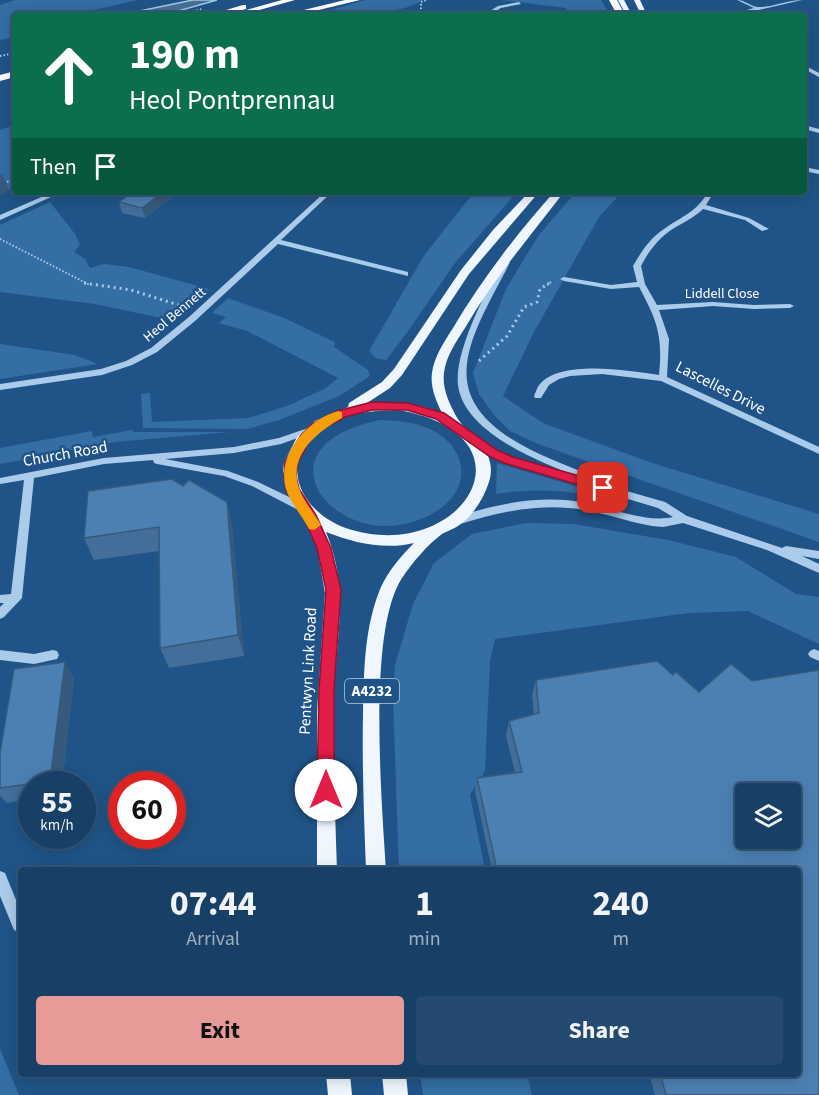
<!DOCTYPE html>
<html lang="en">
<head>
<meta charset="utf-8">
<style>
  body { margin:0; font-family:"Source Sans 3",sans-serif; background:#254a6f; color:#f1f3f6; height:100vh; display:flex; flex-direction:column; font-size:22px; white-space:nowrap }
  * { box-sizing:border-box; margin:0 }
  p { font-size:20px; color:#9fafbf }
  .icon { flex:none; width:33px; height:33px; fill:none; stroke:currentColor; stroke-width:2; stroke-linecap:round; stroke-linejoin:round }
  .map { position:relative; flex:1; overflow:hidden }
  .sheet { position:absolute; left:18px; top:867px; width:783px; height:210px; display:flex; flex-direction:column; background:#183f66; border-radius:6px; box-shadow:0 3px 15px #0003,0 0 0 2px #36587a }
  .sheet>* { flex:none }
  .top-card { position:absolute; left:12px; top:12px; width:795px; height:183px; border-radius:6px; box-shadow:0 3px 15px #0003,0 0 0 2px #36587a; background:#0b6e4f; color:#fff; overflow:hidden }
  .fabs { position:absolute; left:735px; top:783px; display:grid; gap:12px }
  .fabs a { display:grid; place-items:center; width:66px; height:66px; border-radius:6px; background:#183f66; box-shadow:0 3px 15px #0003,0 0 0 2px #36587a; font-size:30px }
  .speed { position:absolute; left:18px; top:771px; display:flex; gap:12px; font-size:30px; font-weight:700; text-align:center }
  .speed>* { display:grid; place-content:center; width:78px; height:78px; border-radius:50%; background:#183f66; box-shadow:0 3px 15px #0003,0 0 0 2px #36587a; line-height:1 }
  .speed small { font-size:15px; font-weight:400 }
  .speed .limit { border:9px solid #d22; background:#fff; color:#111 }
  .pin { position:absolute; display:grid; place-items:center; width:51px; height:51px; color:#fff; margin:-26px; border-radius:12px; box-shadow:0 3px 9px #0006 }
  .me { position:absolute; width:66px; margin:-33px; rotate:0deg; stroke-linejoin:round; filter:drop-shadow(0 0 4px #0008) }
  .turn { display:flex; align-items:center; gap:21px; height:126px; padding:0 18px; font-size:27px }
  .turn .icon { width:78px; height:78px; stroke-width:2.5 }
  .turn b { display:block; font-size:42px; line-height:51px }
  .then { display:flex; align-items:center; height:57px; padding:0 18px; background:#0003; gap:12px; font-size:22px }
  .eta { display:flex; justify-content:space-evenly; align-items:center; height:102px; text-align:center }
  .eta b { font-size:36px; font-weight:700; line-height:42px }
  .cta { display:flex; gap:12px; margin-top:auto; padding:12px 18px }
  .cta a { flex:1; height:69px; border-radius:6px; background:#e69b98; color:#111; font-size:24px; font-weight:700; line-height:69px; text-align:center }
  .cta a+a { background:#254a6f; color:#f1f3f6 }
  .map>svg:first-child { display:block }
  .green { fill:#346ea5 }
  .water { fill:#4a6e93; stroke:#9ec7ec; stroke-width:1.5 }
  .lines { fill:none; stroke-linecap:round; stroke-linejoin:round }
  .path-far1 { stroke:#abcbea; stroke-width:2; stroke-dasharray:1.5 2; stroke-linecap:butt }
  .path { stroke:#abcbea; stroke-width:3; stroke-dasharray:2 4; stroke-linecap:butt }
  .minor { fill:#abcbea; fill-rule:evenodd }
  .major { fill:#eff6fe; fill-rule:evenodd }
  .highway { fill:#fff; fill-rule:evenodd }
  .wall { fill:#426e99; fill-rule:evenodd }
  .shaded-wall { fill:#365a7d }
  .building { fill:#4d80b2; stroke:#365a7d; stroke-width:1.5; fill-rule:evenodd }
  .route { fill:#e11d48; stroke:#92132f; stroke-width:1.5 }
  .slow { fill:#f59e0b }
  .labels { text-anchor:middle; stroke-width:5; stroke-linejoin:round; paint-order:stroke }
  .far-street-label { font-size:14px; fill:#fff; stroke:#205488 }
  .shield { fill:#205488; stroke:#bcccdb; stroke-width:1.5 }
  .shield-label { font-size:15px; font-weight:bold; fill:#fff }
  .street-label { font-size:16px; fill:#fff; stroke:#205488 }
</style>
</head>
<body>
<div class="map">
<svg width="819" height="1095" viewBox="0 0 819 1095">
  <rect width="100%" height="100%" fill="#205488"/>
  <path class="green" d="M15,0H138L89,11L86,15H15V37L0,40V5Z
    M365,0H423C395,17 346,15 314,15Z
    M502,0H601L610,15H565L566,8Z
    M15,125V191L0,187V130Z
    M474,192H517L455,263L406,334L386,360L376,358L369,351L423,257Z
    M576,192H622L599,217L534,332L503,396L543,423L649,462L819,514V542L538,444L510,431L494,415L479,394L473,373L506,289L538,236Z
    M50,202L75,234L80,245L74,252L85,259L90,268L104,264L129,267L209,289L175,321L95,304L0,292V225Z
    M228,298L284,318L335,342L334,347L368,370L370,376L339,396L279,420L247,429L143,428L141,394L150,393L152,422L248,418L287,406L326,388L338,378L247,331L219,323L226,317L212,313Z
    M0,344L75,355L98,364L0,379Z
    M380,420C395,421 410,421 425,427C465,442 476,485 438,510C348,569 241,448 380,420Z
    M132,430L133,432H230L115,442L0,464V448L92,431L93,437Z
    M497,463L612,497V499C573,491 535,487 496,494Z
    M526,523L573,524L668,540L736,557L796,594L819,597V644L748,611L689,613L495,639L490,661L485,771L470,795L485,870H399L393,700L395,665L413,604L434,563L472,534Z
    M0,1049L19,1095H0Z
    M420,1074H527L532,1095H423Z"/>
  <path class="water" d="M193,0H217L164,15H120Z"/>
  <g class="lines">
    <path class="path-far1" d="M421,9V2L427,0
      M176,15L202,9
      M0,56L15,53
      M0,181L15,182
      M0,239L90,285
      M547,285L551,282"/>
    <path class="path" d="M84,283L131,290L185,307
      M479,361L507,336L524,307L537,302L540,289L549,283"/>
    <path class="minor" d="M737,0C745,0 751,7 759,7C769,8 789,0 802,0L737,15H728L754,8Z
      M519,2L521,4L501,8L489,15H483L498,6Z
      M804,65L819,73V77L804,69Z
      M804,125L819,129V133L804,129Z
      M804,167L819,170V174L804,171Z
      M53,192H62L0,220V215Z
      M325,192H332L281,240L408,272V276L278,244L195,321L157,352L132,365L102,375L0,390V384L101,369L126,361L151,348L189,317Z
      M708,192H714L706,205L749,218L769,229L762,231L745,220L703,209C694,218 682,223 671,230C658,239 648,252 641,266L645,284L657,305L713,302L754,305L790,304L794,306L790,308L754,309L713,306L659,310L669,339L667,377L819,447V454L661,381L602,374L570,376L559,379L549,385L541,398H535L534,396C536,392 537,387 540,384C562,359 630,371 659,375C663,336 657,320 639,287L611,289L564,281L560,279L564,277L611,285L637,282L633,266C641,252 650,238 664,229C682,216 696,213 708,192Z
      M503,260L510,262C495,293 471,330 467,364C459,429 542,455 590,475L592,477L588,480L665,502L687,516L782,548L786,546L819,551V559L802,556L819,564V573L767,550L683,523L663,527L652,526C629,522 608,514 585,510C541,502 499,512 457,525L453,524L452,521L453,518C496,504 541,494 586,503C614,508 644,523 673,517L658,508L505,462L490,455L466,438L464,436L466,434C477,432 488,446 497,451C522,464 551,469 578,477C539,461 464,433 458,385C454,351 487,290 503,260Z
      M311,427L314,428L316,430L314,432L281,444L234,453L165,459L228,471L258,482L310,507L311,510L306,514L252,486L224,476L157,464L154,463L153,460L104,464L34,478L22,598L4,617L0,619V607L4,603H0V595L11,594L24,480L0,484V478L104,458L234,447L279,438Z
      M814,649L819,651V661L810,657L808,654L810,651Z
      M0,650L34,654L53,650L57,651L59,655L57,659L34,664L0,660Z
      M0,871L5,873L21,912V931L19,932L14,930L0,896Z"/>
    <path class="major" d="M618,0H624L632,15H626Z
      M634,0H640L647,15H641Z
      M529,192H539L469,274L402,375L390,388L367,403C392,400 419,403 442,413C436,401 430,387 432,373C434,357 444,342 453,328C482,279 516,235 554,192H564C529,238 494,278 465,328C456,342 446,356 444,373C442,388 449,403 456,416C468,437 499,449 489,482C484,498 473,516 458,526C454,529 447,531 442,534C428,544 412,563 402,578C367,631 382,803 386,870H366C364,818 362,766 363,714C364,671 364,627 381,587C389,570 401,556 414,543C384,550 354,543 326,532C350,590 336,636 334,695C333,754 335,812 337,870H317V712L325,593L317,547L307,523L288,491L283,471L284,463L297,437L315,421L348,407L349,403L382,382L394,369L461,270L493,230ZM399,410C541,436 463,562 352,530C302,516 273,462 324,427C346,412 373,411 399,410Z
      M326,1074H350L352,1095H328Z
      M382,1074H406L408,1095H384Z"/>
    <path class="highway" d="M282,0H295L242,15H228Z
      M345,0H360L298,15H283Z
      M609,0H617L625,15H617Z
      M243,5H246V9L222,15H209Z
      M15,71V77L0,81V75Z"/>
  </g>
  <path class="wall" d="M126,192H174L175,195L145,218L122,213L119,202L127,197Z
    M183,486L227,502L232,525L244,656L169,668L160,648L159,551L94,560L84,538Z
    M657,661L673,675L676,672L699,692L731,664L752,681L819,670V1095H655L649,1074H798V870H492L475,791L477,778L515,772L506,736L509,721L534,714L532,695L536,680ZM746,794H790V838H746Z
    M74,678L62,784H32V799L7,803L0,796V753Z
    M535,1074H564L537,1079Z"/>
  <path class="shaded-wall" d="M2,174L9,190L0,196V175Z
    M163,192H174L175,195L145,218L142,208Z
    M227,502L232,525L244,656L238,635Z
    M65,662L74,678L62,784H53L50,781Z"/>
  <path class="building" d="M125,192H163L142,208L119,202L131,193Z
    M172,479L183,486L189,480L227,502L238,635L160,648L159,527L84,538L88,491Z
    M657,661L673,675L676,672L699,692L731,664L752,681L819,670V1095H666L660,1074H798V870H497L477,778L522,772L509,721L539,713L536,680ZM746,794H790V838H746Z
    M65,662L50,781L0,788V753L14,669Z"/>
  <path class="route" d="M372,402L408,403L444,413L497,450L513,457L607,484L609,488L603,492L504,463L489,456L436,419L407,410H372L345,417L321,430L310,440L298,462L296,476L299,489L316,515L331,548L341,590L334,689V790L332,796L326,798L320,796L317,790L319,689L326,590L317,548L303,516L286,490L284,476L285,462L301,435L312,424L337,411Z"/>
  <path class="slow" d="M338,411L342,412V418C317,432 288,455 299,488C303,501 314,513 321,525L314,530L309,529C302,516 290,502 286,489C276,455 307,420 338,411Z"/>
  <g class="labels">
    <g class="far-street-label">
      <text x="722" y="298">Liddell Close</text>
      <text transform="translate(174 314) rotate(-40)" y="5">Heol Bennett</text>
    </g>
    <rect class="shield" x="345" y="679" width="54" height="24" rx="4.5"/>
    <g class="shield-label">
      <text x="372" y="696">A4232</text>
    </g>
    <g class="street-label">
      <text transform="translate(721 387) rotate(27)" y="6">Lascelles Drive</text>
      <text transform="translate(65 453) rotate(-10)" y="6">Church Road</text>
      <text transform="translate(307 671) rotate(-87)" y="6">Pentwyn Link Road</text>
    </g>
  </g>
</svg>
<div class="fabs">
<a><svg class="icon" aria-label="layers" viewBox="0 0 24 24"><path d="M12 4l9 5-9 5-9-5zM3 14l9 5 9-5"/></svg></a>
</div>
<div class="speed"><div>55<small>km/h</small></div><div class="limit">60</div></div>
<div class="pin" style="left:603px;top:488px;background:#d93025"><svg class="icon" aria-label="arrive" viewBox="0 0 24 24"><path d="M6 21V4h12l-3 4 3 4H6"/></svg></div>
<svg class="me" style="left:326px;top:790px" viewBox="-20 -20 40 40"><circle r="19" fill="#fff"/><path d="M0-13L10 11 0 6-10 11z" fill="#e11d48"/></svg>
<div class="top-card">
<div class="turn"><svg class="icon" aria-label="ahead" viewBox="0 0 24 24"><path d="M12 20V5M6 11l6-6 6 6"/></svg><div><b>190 m</b>Heol Pontprennau</div></div>
<div class="then">Then<svg class="icon" aria-label="arrive" viewBox="0 0 24 24"><path d="M6 21V4h12l-3 4 3 4H6"/></svg></div>
</div>
<section class="sheet">
<div class="eta">
<div><b>07:44</b><p>Arrival</p></div>
<div><b>1</b><p>min</p></div>
<div><b>240</b><p>m</p></div>
</div>
<div class="cta"><a>Exit</a><a>Share</a></div>
</section>
</div>
</body>
</html>
